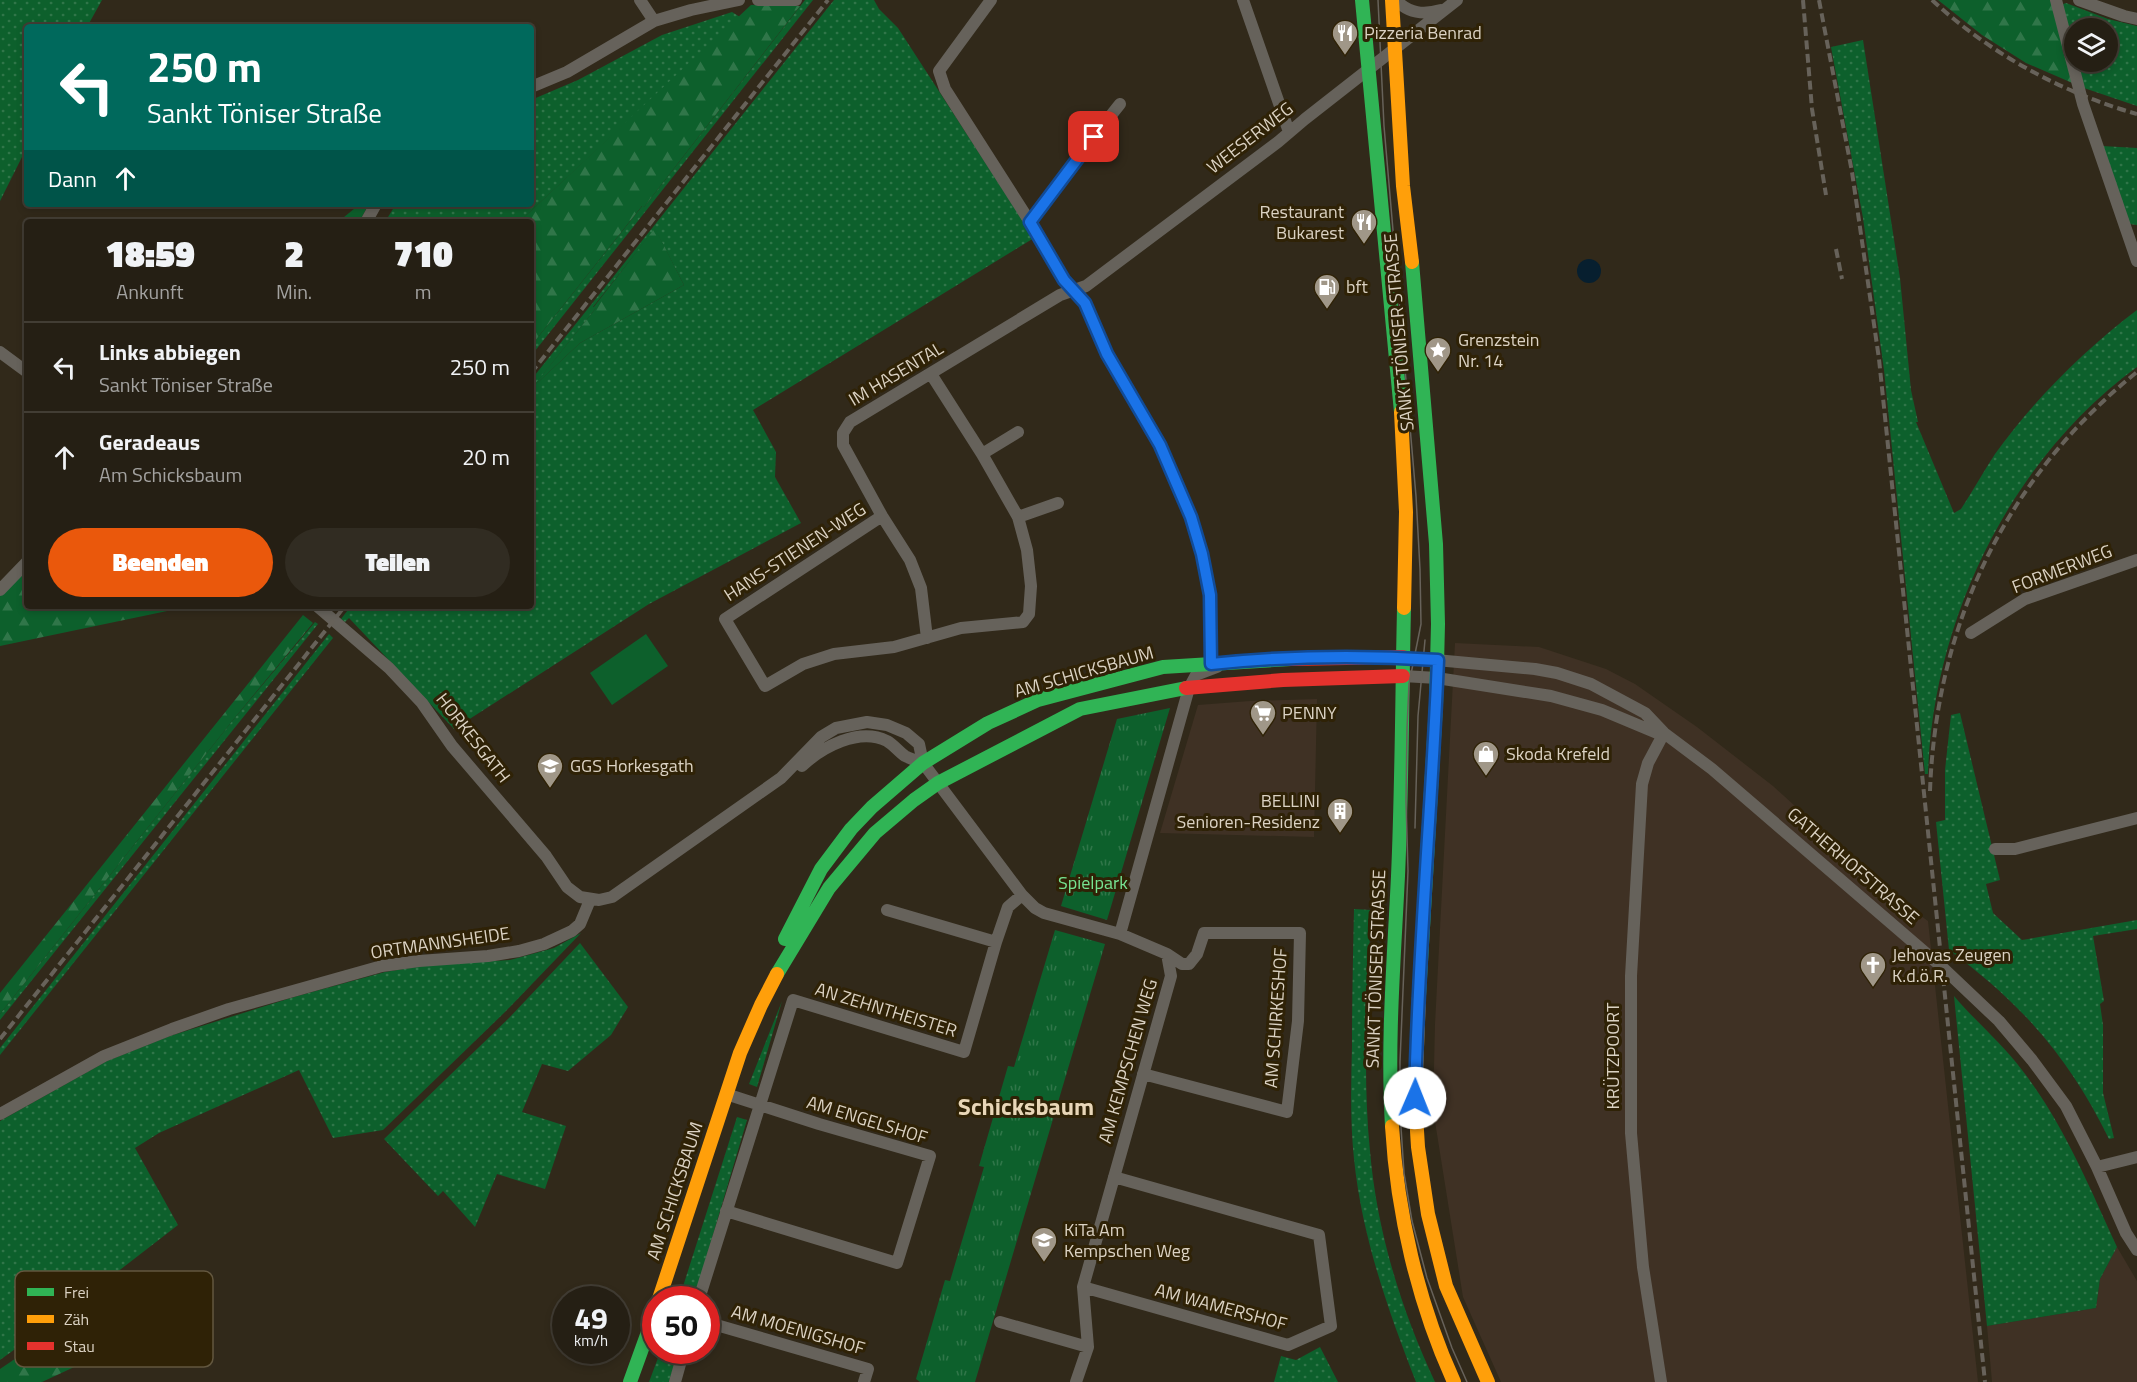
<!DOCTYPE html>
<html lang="de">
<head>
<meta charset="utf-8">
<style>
  body { margin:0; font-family:"Titillium Web",sans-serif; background:#312c22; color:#f1f3f6; height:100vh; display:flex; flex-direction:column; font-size:22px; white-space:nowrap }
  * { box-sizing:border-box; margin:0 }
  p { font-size:20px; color:#a3a2a0 }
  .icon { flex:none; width:33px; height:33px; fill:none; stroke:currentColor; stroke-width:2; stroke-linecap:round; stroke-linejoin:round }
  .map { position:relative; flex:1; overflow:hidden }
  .details { position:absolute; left:24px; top:219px; width:510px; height:390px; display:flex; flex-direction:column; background:#251f14; border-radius:6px; box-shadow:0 3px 9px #0003,0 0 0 2px #423d34 }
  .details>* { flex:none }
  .banner { position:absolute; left:24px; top:24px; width:510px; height:183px; border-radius:6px; box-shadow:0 3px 9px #0003,0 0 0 2px #423d34; background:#00695c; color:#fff; overflow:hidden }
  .tools { position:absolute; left:2064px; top:18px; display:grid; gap:12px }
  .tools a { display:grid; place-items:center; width:54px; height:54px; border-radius:50%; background:#251f14; box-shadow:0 3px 9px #0003,0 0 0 2px #423d34; font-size:30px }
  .speed { position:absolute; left:552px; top:1286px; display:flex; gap:12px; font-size:30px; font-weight:700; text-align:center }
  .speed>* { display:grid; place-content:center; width:78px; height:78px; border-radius:50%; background:#251f14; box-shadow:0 3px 9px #0003,0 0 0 2px #423d34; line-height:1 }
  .speed small { font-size:15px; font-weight:400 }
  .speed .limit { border:9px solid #d22; background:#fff; color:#111 }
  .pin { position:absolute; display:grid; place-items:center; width:51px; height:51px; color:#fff; margin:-26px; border-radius:12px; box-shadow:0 3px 9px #0006 }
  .me { position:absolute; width:66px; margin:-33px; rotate:1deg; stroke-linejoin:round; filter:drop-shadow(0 0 4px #0008) }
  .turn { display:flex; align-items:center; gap:21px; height:126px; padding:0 24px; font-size:27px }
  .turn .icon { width:78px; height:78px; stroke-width:2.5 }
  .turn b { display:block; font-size:42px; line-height:51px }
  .then { display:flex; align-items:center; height:57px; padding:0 24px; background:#0003; gap:12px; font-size:22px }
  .eta { display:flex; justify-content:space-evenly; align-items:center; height:102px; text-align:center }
  .eta b { font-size:36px; font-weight:800; line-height:42px }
  .primary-button { display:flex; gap:12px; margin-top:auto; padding:12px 24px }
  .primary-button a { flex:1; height:69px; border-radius:36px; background:#ea580c; color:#fff; font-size:24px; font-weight:800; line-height:69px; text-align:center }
  .primary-button a+a { background:#312c22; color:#f1f3f6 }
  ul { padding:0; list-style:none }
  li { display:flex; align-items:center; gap:18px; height:90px; padding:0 24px; border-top:2px solid #423d34 }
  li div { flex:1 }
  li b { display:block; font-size:22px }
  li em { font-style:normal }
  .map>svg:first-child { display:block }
  .commercial { fill:#3f3124 }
  .grass { fill:url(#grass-dots); fill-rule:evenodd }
  .forest { fill:url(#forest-firs) }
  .park { fill:url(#park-tufts) }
  .pitch { fill:#0d602c }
  .water { fill:#071f2f }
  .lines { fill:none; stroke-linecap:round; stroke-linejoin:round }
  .street { stroke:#66625b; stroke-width:12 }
  .fast { stroke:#30b455; stroke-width:14 }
  .slow { stroke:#ff9f0a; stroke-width:14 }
  .jam { stroke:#e5322d; stroke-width:14 }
  .tram { stroke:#67625a; stroke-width:1.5 }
  .rail { stroke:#67625a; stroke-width:4; stroke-dasharray:9 4.5; stroke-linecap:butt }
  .route-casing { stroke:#114b97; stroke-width:15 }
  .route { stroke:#1a73e8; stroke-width:10 }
  .labels { text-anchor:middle; stroke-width:6; stroke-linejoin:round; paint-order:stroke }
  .poi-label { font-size:18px; fill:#dbd2c3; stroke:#2f2206; text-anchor:start }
  .street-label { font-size:18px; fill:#dbd2c3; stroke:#2f2206 }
  .park-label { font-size:18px; fill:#77e593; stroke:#2f2206 }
  .district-label { font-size:24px; font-weight:bold; fill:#e8d6b7; stroke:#2f2206 }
  .key { fill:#2f2206; stroke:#63573f; stroke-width:1.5 }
  .key-label { font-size:16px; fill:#dbd2c3 }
</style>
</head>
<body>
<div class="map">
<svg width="2137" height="1382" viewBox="0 0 2137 1382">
  <defs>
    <pattern id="grass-dots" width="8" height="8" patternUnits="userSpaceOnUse" patternTransform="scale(1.5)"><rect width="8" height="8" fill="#0d602c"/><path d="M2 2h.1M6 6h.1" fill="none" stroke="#307649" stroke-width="1.8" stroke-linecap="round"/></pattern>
    <pattern id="forest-firs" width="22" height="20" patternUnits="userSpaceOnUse" patternTransform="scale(1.5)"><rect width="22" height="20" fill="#0d602c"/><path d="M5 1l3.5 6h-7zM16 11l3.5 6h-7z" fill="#307649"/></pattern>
    <pattern id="park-tufts" width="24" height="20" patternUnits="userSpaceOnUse" patternTransform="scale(1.5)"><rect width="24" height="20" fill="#0d602c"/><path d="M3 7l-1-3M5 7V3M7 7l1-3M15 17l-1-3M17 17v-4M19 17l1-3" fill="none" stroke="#307649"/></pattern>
  </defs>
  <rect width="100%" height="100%" fill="#31291a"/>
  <path class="commercial" d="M1455,643L1539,647L1606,669L1635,684L1697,727L1773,786L1854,860L1918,914L1928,921L1978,1382H1501L1463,1297L1433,1109L1435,1024Z
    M1317,699L1314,837L1160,833L1198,705L1250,701Z
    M2117,1247L2137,1281V1382H1992L1987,1326L2096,1308L2100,1279Z"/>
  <path class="grass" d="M0,0H102L87,27H27V147L0,201Z
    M805,0H813L531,356V346L643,205L644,207Z
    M834,0H874L879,9L898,28L1034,238L753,410L776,452L775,477L801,523L649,604L454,729L349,618L345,622L341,619L351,606H531V380ZM655,229L684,285L580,343L533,387L596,308L593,307Z
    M2066,3L2108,19L2137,26V106L2084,88L2076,62H2108V28H2074V58L2061,5Z
    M732,12L740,17L519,222H385L396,204H531V100L578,80L662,35Z
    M1863,40L1900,278L1911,390L1918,422H1916L1954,513L1961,509C1973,491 1983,472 1995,454C2033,401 2085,349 2137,310V367C2011,459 1933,619 1928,774H1925L1884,370L1863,218L1831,47Z
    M2102,146L2137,148V225L2129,224Z
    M315,622L318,624L0,1020V1014L233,720Z
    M329,634L333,638L329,643L0,1055V1048Z
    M1960,713L2000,880L1986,884L1993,913L2022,940L2137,920V929L2093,936L2104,1001L2100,1004L2103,1025V1093L2114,1138L2109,1139C2069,1057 2022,1004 1949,950L1936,822L1945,820V770L1951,715Z
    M1354,909L1371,910C1368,990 1362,1071 1370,1151C1377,1232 1401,1309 1435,1382H1416C1388,1310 1362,1237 1354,1159C1350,1121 1351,1084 1352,1046C1352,1000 1353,955 1354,909Z
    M581,933L505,1012L383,1130L333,1138L299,1070L159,1133L135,1148L178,1225L59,1317L0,1360V1121L107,1061L170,1036L294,997L385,972L429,965L510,960L554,948Z
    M580,943L628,1007L611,1035L568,1071L542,1064L522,1112L566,1126L545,1189L497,1174L475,1227L443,1191L438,1196L384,1139L509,1018Z
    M1954,996C1976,1022 2002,1043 2022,1070C2063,1123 2089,1186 2117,1247L2100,1279L2096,1308L1987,1326Z
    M782,1001L757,1087L749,1084Z
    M737,1117L747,1120L694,1299H679Z
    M1320,1347L1338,1382H1274L1281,1356L1296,1360Z
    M661,1350H679L669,1382H649Z"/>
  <path class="forest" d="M1938,0H2052L2077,85L2026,63L1982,35Z
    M751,5L800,6L644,207L642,206L531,346V222H519Z
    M360,204H369L359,222H338Z
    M655,228L684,285L580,343L531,389L596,308H593Z
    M27,567V606H191L0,646V595Z
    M303,615L313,623L233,720L0,1014V993Z
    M64,1326L85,1362L42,1382H0V1369Z"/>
  <path class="park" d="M1170,708L1107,920L1061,906L1117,719Z
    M1055,930L1105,944L975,1382H920L916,1379L945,1280L950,1281L984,1167L979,1166L1008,1066L1014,1067Z"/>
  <path class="pitch" d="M646,634L668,666L612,705L590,673Z"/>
  <path class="water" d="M1577 271a12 12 0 1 1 24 0a12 12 0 1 1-24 0Z"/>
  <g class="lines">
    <path class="street" d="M640,0L654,21
      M758,0H796
      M991,0L939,71L945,89L1030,222L1064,280L1085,303L1107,354L1160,445L1191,517L1202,554L1210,595L1211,664
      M1243,0L1289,132
      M1396,0C1409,14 1424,15 1441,10
      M2056,0L2083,104L2137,261
      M2079,0L2124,16L2137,19
      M531,87L567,72L654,21L691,10L739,0
      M366,222L376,204
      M1030,222L1081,153L1120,104
      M0,352L27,372
      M982,454L1018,432
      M882,516L725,619L765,686L803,664L834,654L894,647L961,628L1023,622L1029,614L1031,586L1027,550L1018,517L982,454L931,374
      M1018,517L1058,503
      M0,590L27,562
      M317,606L389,668L422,703L452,746L546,856L567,887L580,897L599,900L612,897L781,778L821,737L836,728L867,722L887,725L906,733L919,744L923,763L1022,895L1035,908L1044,913L1120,934L1167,954L1171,976L1083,1287L1088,1347L1076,1382
      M1971,633L2025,599L2137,560
      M927,638L921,588L910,560L882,516L843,445V433L850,422L1060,295L1086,286L1278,142L1305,119L1457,0
      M1403,657L1535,669L1557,673L1591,684L1645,713L1664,733L1712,769L1942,967L1999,1021L2032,1060L2066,1106L2097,1167L2126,1233L2137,1250
      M1403,676L1437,678L1551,696L1602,710L1657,733H1664
      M802,766C822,747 859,727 887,741C894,745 899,752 905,756C911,759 917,761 923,763
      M1995,849H2015L2137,818
      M887,910L996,942L1008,907L1022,895
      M1120,934L1189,688L1196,675L1217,667
      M1143,1074L1287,1112L1298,1021L1300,933H1204L1197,954L1189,964H1182L1167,954
      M726,1094L819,1124L930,1156L897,1263L726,1211
      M0,1114L104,1056L172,1029L229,1009L382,966L419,961L488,956L519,951L544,944L572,931L580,924L590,900
      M2097,1167L2137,1157
      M1083,1287L1288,1345L1331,1326L1319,1235L1114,1177
      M699,1299L793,1000L964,1052L996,942
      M706,1322L868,1369L864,1382
      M1000,1322L1088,1347
      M675,1382L684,1350
      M1661,1382L1643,1267L1631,1133V976L1642,784L1648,763L1664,733"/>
    <path class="fast" d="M1362,0L1401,412
      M1412,262L1436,544L1438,624L1436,705L1419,996
      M785,939L821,869L851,829L872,807L923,763L988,723L1038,700L1163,667L1291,659
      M777,974L829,888L875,833L914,800L938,783L1080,709L1186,688
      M1392,1126C1387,1043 1394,959 1398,876C1402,787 1402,697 1404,608
      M630,1382L656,1310"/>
    <path class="slow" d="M1392,0L1403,186L1412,262
      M1401,412L1406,512L1404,608
      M1419,996L1415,1098L1418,1147L1428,1214L1446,1286L1488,1382
      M1392,1126C1397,1213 1418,1303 1454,1382
      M659,1299L740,1053L761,1005L777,974"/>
    <path class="jam" d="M1291,659L1403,657
      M1186,688L1283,680L1403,676"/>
    <path class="tram" d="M1378,0L1384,126L1416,496L1420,569L1421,624L1409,684L1407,728L1406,801L1408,871L1400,1062V1112L1404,1173L1412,1221L1427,1278L1452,1348L1467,1382
      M1415,828L1418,716L1425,640"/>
    <path class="rail" d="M1803,0L1812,109L1826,195
      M1819,0L1852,172L1879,359L1985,1382
      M1932,0C1989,53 2062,93 2137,114
      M1836,249L1842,279
      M531,373L828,0
      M1930,791C1936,624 2006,477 2137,372
      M0,1039L345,606"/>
  </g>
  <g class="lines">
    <g class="route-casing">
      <path id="route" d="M1094,137L1030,222L1064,280L1085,303L1107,354L1160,445L1191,517L1202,554L1210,595L1211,664C1286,656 1363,655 1438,660C1432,806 1418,952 1415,1098"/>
    </g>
    <use href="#route" class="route"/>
  </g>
  <defs>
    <g id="restaurant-pin" transform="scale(1.35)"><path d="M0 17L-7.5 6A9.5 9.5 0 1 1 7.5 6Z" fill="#a09788" stroke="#2f2206"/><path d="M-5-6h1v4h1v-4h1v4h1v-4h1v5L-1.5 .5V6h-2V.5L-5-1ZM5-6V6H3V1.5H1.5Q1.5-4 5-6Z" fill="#fff"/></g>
    <g id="fuel-pin" transform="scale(1.35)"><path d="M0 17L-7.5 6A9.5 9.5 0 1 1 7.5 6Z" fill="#a09788" stroke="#2f2206"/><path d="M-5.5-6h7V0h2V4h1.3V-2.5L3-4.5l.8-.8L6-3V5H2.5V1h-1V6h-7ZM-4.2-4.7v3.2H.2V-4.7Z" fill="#fff"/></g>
    <g id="sight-pin" transform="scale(1.35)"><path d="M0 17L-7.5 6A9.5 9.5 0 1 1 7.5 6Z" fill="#a09788" stroke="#2f2206"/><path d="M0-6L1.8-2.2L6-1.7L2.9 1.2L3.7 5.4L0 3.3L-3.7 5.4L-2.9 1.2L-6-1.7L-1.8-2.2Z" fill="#fff"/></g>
    <g id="supermarket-pin" transform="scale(1.35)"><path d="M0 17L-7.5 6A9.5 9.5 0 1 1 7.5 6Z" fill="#a09788" stroke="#2f2206"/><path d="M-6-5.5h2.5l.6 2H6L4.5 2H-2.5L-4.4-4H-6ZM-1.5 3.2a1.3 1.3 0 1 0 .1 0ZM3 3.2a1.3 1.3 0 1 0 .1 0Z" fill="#fff"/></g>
    <g id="shop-pin" transform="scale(1.35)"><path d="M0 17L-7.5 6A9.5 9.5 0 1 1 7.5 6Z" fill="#a09788" stroke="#2f2206"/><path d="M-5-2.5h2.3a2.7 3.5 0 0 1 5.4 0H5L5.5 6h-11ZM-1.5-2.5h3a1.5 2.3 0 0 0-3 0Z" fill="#fff"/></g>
    <g id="school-pin" transform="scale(1.35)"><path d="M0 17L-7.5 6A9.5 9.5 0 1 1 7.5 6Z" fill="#a09788" stroke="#2f2206"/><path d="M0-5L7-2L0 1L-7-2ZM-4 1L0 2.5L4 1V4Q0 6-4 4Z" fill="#fff"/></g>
    <g id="building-pin" transform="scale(1.35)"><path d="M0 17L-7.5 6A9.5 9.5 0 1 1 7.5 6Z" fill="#a09788" stroke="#2f2206"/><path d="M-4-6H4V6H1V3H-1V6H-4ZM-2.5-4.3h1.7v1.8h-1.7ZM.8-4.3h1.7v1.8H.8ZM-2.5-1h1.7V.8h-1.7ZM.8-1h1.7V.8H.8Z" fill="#fff"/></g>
    <g id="church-pin" transform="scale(1.35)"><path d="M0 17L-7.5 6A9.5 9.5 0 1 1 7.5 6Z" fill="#a09788" stroke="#2f2206"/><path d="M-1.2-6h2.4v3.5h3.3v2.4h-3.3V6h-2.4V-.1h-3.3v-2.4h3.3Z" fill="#fff"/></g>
  </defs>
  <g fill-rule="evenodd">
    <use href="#restaurant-pin" x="1345" y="33"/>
    <use href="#restaurant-pin" x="1364" y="222"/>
    <use href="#fuel-pin" x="1327" y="287"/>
    <use href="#sight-pin" x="1438" y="350"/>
    <use href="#supermarket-pin" x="1263" y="713"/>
    <use href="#shop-pin" x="1486" y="754"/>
    <use href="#school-pin" x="550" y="766"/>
    <use href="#building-pin" x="1340" y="811"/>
    <use href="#church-pin" x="1873" y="965"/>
    <use href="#school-pin" x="1044" y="1240"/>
  </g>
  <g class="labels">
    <g class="poi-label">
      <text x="1364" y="39">Pizzeria Benrad</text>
      <text x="1344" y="218" text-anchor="end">Restaurant<tspan x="1344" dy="21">Bukarest</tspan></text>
      <text x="1346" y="293">bft</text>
      <text x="1458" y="346">Grenzstein<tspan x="1458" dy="21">Nr. 14</tspan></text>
      <text x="1282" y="719">PENNY</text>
      <text x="1506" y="760">Skoda Krefeld</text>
      <text x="570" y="772">GGS Horkesgath</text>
      <text x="1320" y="807" text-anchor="end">BELLINI<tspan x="1320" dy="21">Senioren-Residenz</tspan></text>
      <text x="1892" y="961">Jehovas Zeugen<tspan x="1892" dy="21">K.d.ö.R.</tspan></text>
      <text x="1064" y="1236">KiTa Am<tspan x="1064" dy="21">Kempschen Weg</tspan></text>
    </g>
    <g class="street-label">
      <text transform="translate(1250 138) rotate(-38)" y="6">WEESERWEG</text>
      <text transform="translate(1399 332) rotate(-95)" y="6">SANKT TÖNISER STRASSE</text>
      <text transform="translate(896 374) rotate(-31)" y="6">IM HASENTAL</text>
      <text transform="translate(795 552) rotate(-33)" y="6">HANS-STIENEN-WEG</text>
      <text transform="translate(2062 569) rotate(-21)" y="6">FORMERWEG</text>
      <text transform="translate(1084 672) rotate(-16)" y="6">AM SCHICKSBAUM</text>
      <text transform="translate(473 738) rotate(52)" y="6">HORKESGATH</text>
      <text transform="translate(1853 866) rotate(41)" y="6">GATHERHOFSTRASSE</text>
      <text transform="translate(440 943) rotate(-8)" y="6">ORTMANNSHEIDE</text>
      <text transform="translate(1376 969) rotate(-88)" y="6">SANKT TÖNISER STRASSE</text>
      <text transform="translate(886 1010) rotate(17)" y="6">AN ZEHNTHEISTER</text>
      <text transform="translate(1276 1018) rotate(-86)" y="6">AM SCHIRKESHOF</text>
      <text transform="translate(1613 1056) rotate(-90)" y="6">KRÜTZPOORT</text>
      <text transform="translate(1128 1061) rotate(-74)" y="6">AM KEMPSCHEN WEG</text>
      <text transform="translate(867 1120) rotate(17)" y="6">AM ENGELSHOF</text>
      <text transform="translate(675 1191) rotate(-72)" y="6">AM SCHICKSBAUM</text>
      <text transform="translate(1221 1307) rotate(15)" y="6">AM WAMERSHOF</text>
      <text transform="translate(798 1330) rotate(16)" y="6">AM MOENIGSHOF</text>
    </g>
    <g class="park-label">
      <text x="1093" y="889">Spielpark</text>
    </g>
    <g class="district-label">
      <text x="1026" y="1115">Schicksbaum</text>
    </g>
  </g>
  <rect x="15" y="1271" width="198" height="96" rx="9" class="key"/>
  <rect x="27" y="1288" width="27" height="8" fill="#30b455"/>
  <rect x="27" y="1315" width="27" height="8" fill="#ff9f0a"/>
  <rect x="27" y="1342" width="27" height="8" fill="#e5322d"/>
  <g class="key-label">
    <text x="64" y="1298">Frei</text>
    <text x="64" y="1325">Zäh</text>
    <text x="64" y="1352">Stau</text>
  </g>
</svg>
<div class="tools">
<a><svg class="icon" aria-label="layers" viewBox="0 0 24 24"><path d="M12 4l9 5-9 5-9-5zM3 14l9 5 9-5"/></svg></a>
</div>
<div class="speed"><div>49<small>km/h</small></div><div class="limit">50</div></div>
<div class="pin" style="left:1094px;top:137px;background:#d93025"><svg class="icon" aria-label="arrive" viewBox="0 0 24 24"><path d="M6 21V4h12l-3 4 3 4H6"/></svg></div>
<svg class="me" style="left:1415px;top:1098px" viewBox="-20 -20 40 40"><circle r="19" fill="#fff"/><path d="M0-13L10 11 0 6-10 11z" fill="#1a73e8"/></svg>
<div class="banner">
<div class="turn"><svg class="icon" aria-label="left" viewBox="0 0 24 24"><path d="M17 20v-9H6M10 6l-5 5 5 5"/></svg><div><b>250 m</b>Sankt Töniser Straße</div></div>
<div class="then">Dann<svg class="icon" aria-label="ahead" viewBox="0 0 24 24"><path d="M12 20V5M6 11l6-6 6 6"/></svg></div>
</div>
<section class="details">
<div class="eta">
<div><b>18:59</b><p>Ankunft</p></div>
<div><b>2</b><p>Min.</p></div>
<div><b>710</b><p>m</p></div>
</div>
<ul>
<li><svg class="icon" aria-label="left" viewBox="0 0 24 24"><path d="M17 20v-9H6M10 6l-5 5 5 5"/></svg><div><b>Links abbiegen</b><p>Sankt Töniser Straße</p></div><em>250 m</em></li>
<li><svg class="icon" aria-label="ahead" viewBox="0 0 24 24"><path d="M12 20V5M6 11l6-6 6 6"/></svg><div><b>Geradeaus</b><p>Am Schicksbaum</p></div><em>20 m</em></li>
</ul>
<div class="primary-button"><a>Beenden</a><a>Teilen</a></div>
</section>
</div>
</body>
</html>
